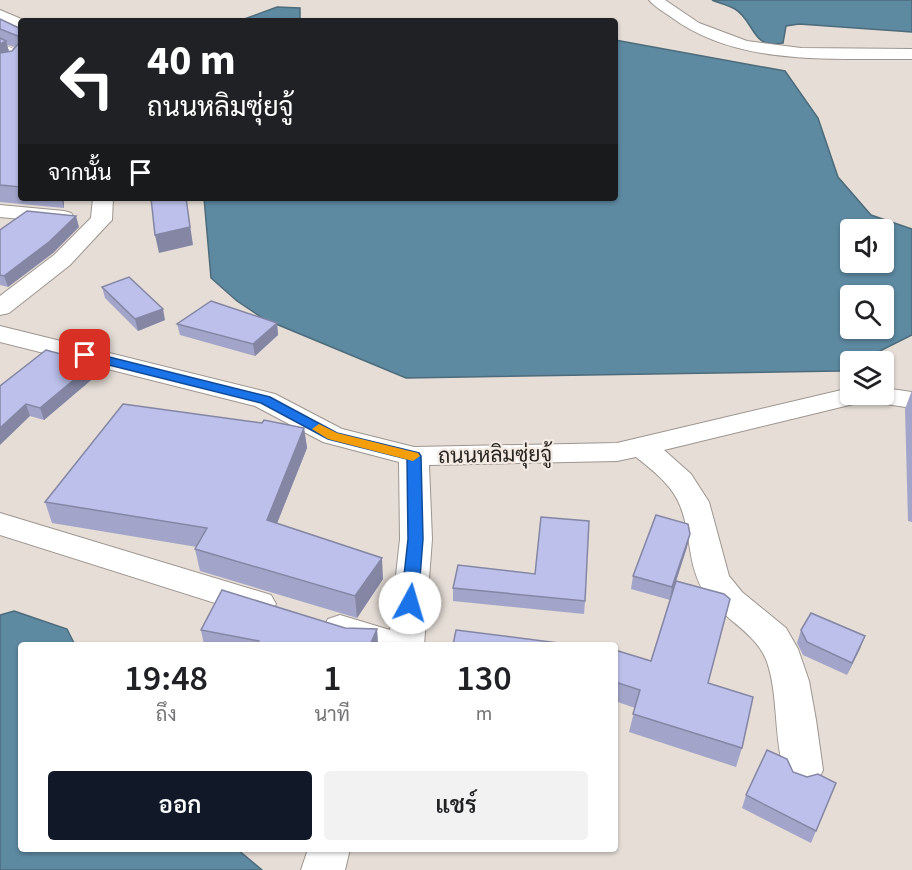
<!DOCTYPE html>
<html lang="th">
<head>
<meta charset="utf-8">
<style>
  body { margin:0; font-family:"Source Sans 3",Sarabun,sans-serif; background:#f2f2f2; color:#202124; height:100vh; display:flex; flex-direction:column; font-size:22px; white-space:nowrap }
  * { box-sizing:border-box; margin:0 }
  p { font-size:20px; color:#757577 }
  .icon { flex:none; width:33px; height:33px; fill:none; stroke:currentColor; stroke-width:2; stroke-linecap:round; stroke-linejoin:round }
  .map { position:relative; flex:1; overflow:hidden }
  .drawer { position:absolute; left:18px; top:642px; width:600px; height:210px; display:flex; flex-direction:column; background:#fff; border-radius:6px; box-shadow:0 2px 4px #0004 }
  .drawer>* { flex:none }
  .banner { position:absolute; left:18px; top:18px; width:600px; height:183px; border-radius:6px; box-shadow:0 2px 4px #0004; background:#202124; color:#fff; overflow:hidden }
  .tools { position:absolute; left:840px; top:219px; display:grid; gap:12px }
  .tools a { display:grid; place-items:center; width:54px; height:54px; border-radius:6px; background:#fff; box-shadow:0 2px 4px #0004; font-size:30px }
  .pin { position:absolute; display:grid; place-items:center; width:51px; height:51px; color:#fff; margin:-26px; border-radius:12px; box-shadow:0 3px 9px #0006 }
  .me { position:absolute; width:66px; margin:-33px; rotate:6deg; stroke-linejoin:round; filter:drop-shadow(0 0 4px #0008) }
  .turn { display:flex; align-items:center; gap:21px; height:126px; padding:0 30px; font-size:27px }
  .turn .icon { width:78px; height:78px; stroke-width:2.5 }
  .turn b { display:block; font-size:42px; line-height:51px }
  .then { display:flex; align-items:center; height:57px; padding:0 30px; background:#0003; gap:12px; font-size:22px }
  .eta { display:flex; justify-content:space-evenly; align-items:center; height:102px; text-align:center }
  .eta b { font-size:36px; font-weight:600; line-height:42px }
  .primary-button { display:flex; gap:12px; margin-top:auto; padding:12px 30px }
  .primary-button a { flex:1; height:69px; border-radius:6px; background:#111827; color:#fff; font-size:24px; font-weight:600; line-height:69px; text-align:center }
  .primary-button a+a { background:#f2f2f2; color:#202124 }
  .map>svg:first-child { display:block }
  .water { fill:#5d89a1; stroke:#4d6b7b; stroke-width:1.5; fill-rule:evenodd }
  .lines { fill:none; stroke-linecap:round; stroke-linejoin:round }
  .lane-casing { stroke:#9d958f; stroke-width:1 }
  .street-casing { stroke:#9d958f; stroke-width:2 }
  .lane { fill:#fff; fill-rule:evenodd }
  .street { fill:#fff; fill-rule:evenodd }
  .wall { fill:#a2a5c9; fill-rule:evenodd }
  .shaded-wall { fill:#8486a4 }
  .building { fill:#bcc0ea; stroke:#8486a4; stroke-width:1.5 }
  .route { fill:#1a73e8; stroke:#114b97; stroke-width:1.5 }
  .slow { fill:#f59e0b }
  .labels { text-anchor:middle; stroke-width:4.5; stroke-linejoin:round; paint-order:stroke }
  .street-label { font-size:21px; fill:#272421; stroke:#f3eae3 }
</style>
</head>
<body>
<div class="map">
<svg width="912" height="870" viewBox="0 0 912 870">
  <rect width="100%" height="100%" fill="#e5ddd6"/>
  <path class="water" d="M712,0H912V32L799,24L786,26L783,43C751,50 755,21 735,9C728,5 719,3 712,0Z
    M277,7L300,8V21H239Z
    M615,40L785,71L818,118L838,177L871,215L912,229V335L860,361L850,362V366L840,371L406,378L264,319L237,301L211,278L204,198H615ZM850,230H884V262H850ZM850,296H884V328H850Z
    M14,611L67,629L75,645H21V849H237L262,870H0V615Z"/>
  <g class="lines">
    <g class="lane-casing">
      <path id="lane" d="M0,43L21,52V56L14,64L0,67V63L8,60L14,55L0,48Z"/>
    </g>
    <g class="street-casing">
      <path id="street" d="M649,0H665L699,23L747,41L801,48L912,49V59C833,58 738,67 671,17C664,12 655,7 649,0Z
        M0,10L26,21H21V28L0,19Z
        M93,198H113L112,220L108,224L70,265L9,313L0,315V296L54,255L91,218Z
        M0,205L64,211L71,213L74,217L71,221L64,223L0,217Z
        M0,326L275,394L342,429L414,447L617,443L850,388V394H884V388L912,392V408L866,401L664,450L691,474L709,502L729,576L742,592L786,628L798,649L809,681L816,720L823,770L817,783L803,788L789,783C772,747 780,700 767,662C757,633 723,619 706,595C685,564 693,530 677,499C668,482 651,469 636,457L617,461L429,465L432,539L424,645H348L328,639L322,629L328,619L340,615L390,630L400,539L399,462L323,442L255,406L0,342Z
        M0,513L271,595L276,604L271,613L259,617L0,535Z
        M308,849H350L345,870H301Z"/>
    </g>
    <use href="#lane" class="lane"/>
    <use href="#street" class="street"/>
  </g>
  <path class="wall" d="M0,19L21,29V198H64V208L0,202ZM7,45L15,47L12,51H9Z
    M79,227L53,253L8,287L0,285V230Z
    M102,287L165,320L138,331L105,298Z
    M277,323L278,335L255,356L180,335L177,324Z
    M97,375L44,420L30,416L0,386Z
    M912,390V522L908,521L905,409Z
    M262,423L304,428L307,448L277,523L383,579L357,618L200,571L195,549L197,547L52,523L45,502Z
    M690,534L687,547L670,600L631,589L633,576Z
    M453,588L585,601L584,614L453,601Z
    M345,628L377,629L378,645H204L201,630Z
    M801,630L865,636L847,675L803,655L797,643Z
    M615,650L708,683L742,748L736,767L629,732L635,708L615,701Z
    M793,772L807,777L836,783L811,843L742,808L746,795Z"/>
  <path class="shaded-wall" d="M6,41L10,55L0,61V44Z
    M61,198H64V208Z
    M186,198L193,245L159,253L155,235Z
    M76,216L79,227L53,253L8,287L4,276Z
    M163,309L165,320L138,331L135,319Z
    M277,323L278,335L255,356L253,344Z
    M94,363L97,375L44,420L40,408Z
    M26,404L30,416L0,445V428Z
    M304,428L307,448L270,541L267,520Z
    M690,534L687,547L670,600L672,587Z
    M382,558L383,579L357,618L355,596Z
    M377,629L378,645H370Z
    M865,636L860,649L847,675L852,663Z"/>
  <path class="building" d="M0,19L21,29V187L0,185V53L12,51L19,43L18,36L0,29Z
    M0,38L6,41L0,44Z
    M151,198H186L190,227L155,235Z
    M27,211L76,216L49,242L4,276L0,275V230Z
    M129,277L163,309L135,319L102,287Z
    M211,301L277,323L253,344L177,324Z
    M46,350L94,363L40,408L26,404L0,428V386Z
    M123,404L262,423L264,420L304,428L267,520L382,558L355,596L195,549L207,528L45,502Z
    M656,515L688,524L690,534L672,587L633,576Z
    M541,517L589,521L585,601L453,588L458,565L535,574Z
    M676,581L724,594L730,599L708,683L753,697L742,748L633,714L640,690L615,682V650L651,661Z
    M222,590L345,628L377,629L370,645H257L259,641L201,630Z
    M811,613L865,636L852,663L807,642L801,630Z
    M456,630L574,645H453Z
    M767,750L787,759L793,772L807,777L818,774L836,783L816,831L746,795Z"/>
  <path class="route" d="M85,351L270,397L337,433L419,453L421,456L423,539L418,603L415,607L410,609L404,607L401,603L408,539L407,459L328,439L261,403L81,358L79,355L81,352Z"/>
  <path class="slow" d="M319,424L337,433L418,453L420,456L413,461L328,439L312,429Z"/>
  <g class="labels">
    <g class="street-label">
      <text transform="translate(495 455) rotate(-1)" y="7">ถนนหลิมซุ่ยจู้</text>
    </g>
  </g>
</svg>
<div class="tools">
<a><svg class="icon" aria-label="sound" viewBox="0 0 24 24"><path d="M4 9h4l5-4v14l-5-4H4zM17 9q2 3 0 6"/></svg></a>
<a><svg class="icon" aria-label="search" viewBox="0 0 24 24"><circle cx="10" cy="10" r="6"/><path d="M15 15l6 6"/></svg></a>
<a><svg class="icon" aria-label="layers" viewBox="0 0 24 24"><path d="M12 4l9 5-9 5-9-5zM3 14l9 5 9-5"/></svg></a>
</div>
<div class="pin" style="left:85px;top:355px;background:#d93025"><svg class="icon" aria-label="arrive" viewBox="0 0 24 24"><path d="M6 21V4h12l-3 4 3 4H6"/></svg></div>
<svg class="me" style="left:410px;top:603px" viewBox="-20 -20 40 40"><circle r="19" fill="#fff"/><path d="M0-13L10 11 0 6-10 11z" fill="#1a73e8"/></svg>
<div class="banner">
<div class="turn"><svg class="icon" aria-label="left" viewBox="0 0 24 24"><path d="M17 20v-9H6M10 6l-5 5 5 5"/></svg><div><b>40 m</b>ถนนหลิมซุ่ยจู้</div></div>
<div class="then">จากนั้น<svg class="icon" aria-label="arrive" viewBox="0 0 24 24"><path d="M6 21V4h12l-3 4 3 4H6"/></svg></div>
</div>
<section class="drawer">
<div class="eta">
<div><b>19:48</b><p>ถึง</p></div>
<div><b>1</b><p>นาที</p></div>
<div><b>130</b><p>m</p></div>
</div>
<div class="primary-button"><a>ออก</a><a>แชร์</a></div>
</section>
</div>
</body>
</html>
